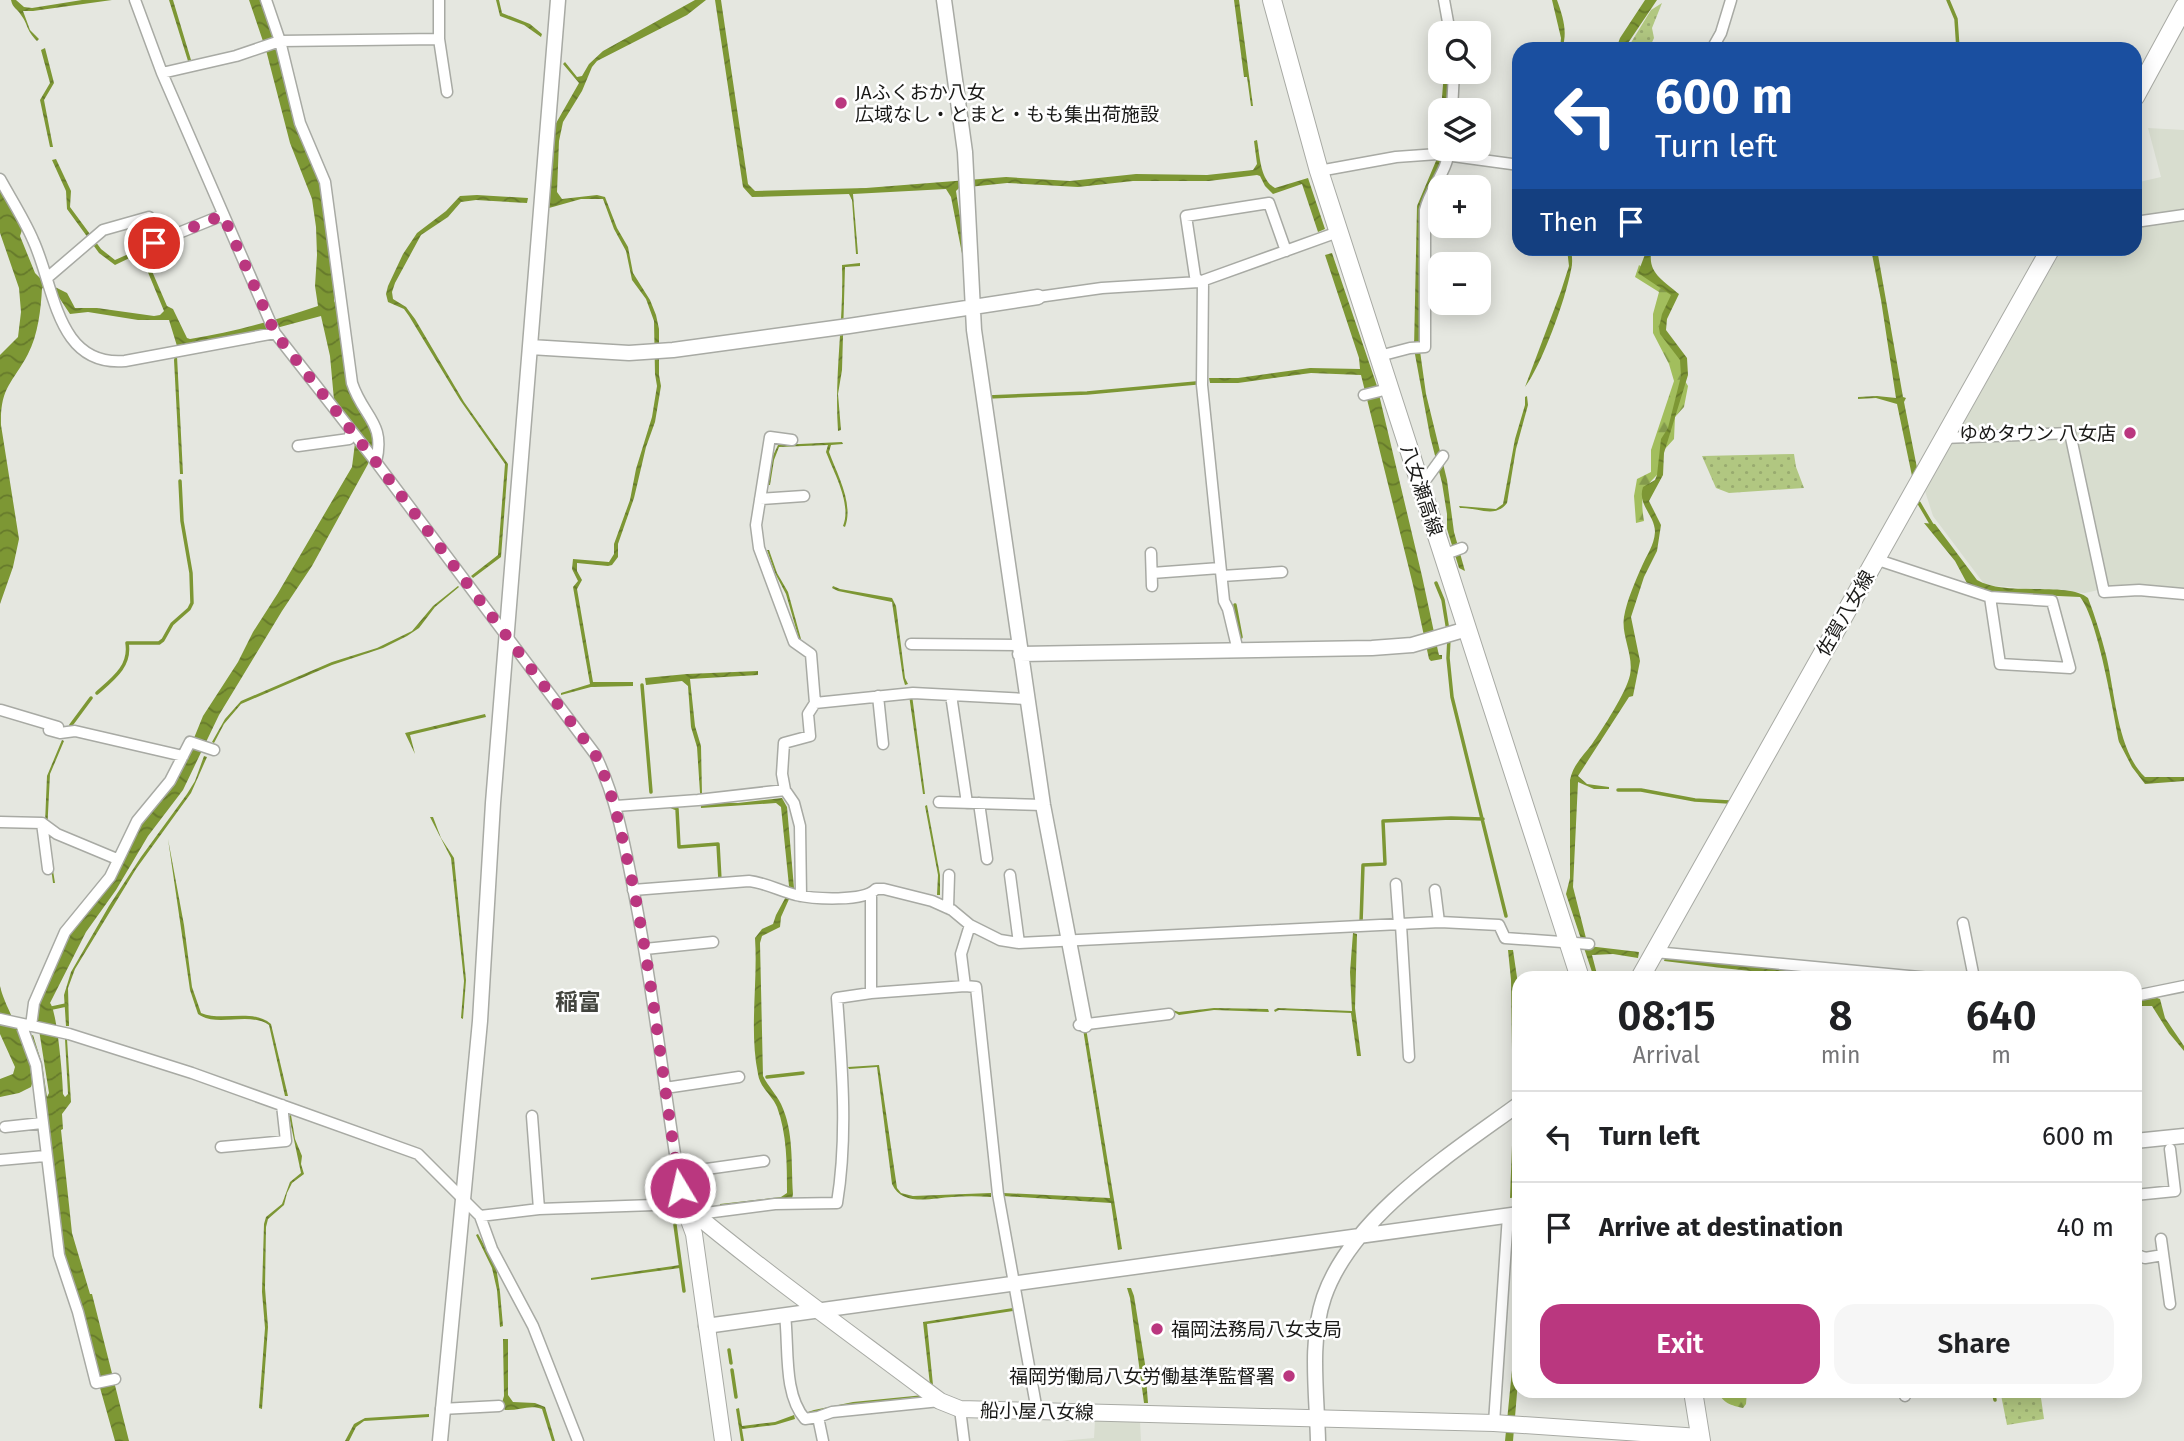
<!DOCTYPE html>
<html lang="en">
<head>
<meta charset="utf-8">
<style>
  body { margin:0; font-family:"Fira Sans","Noto Sans JP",sans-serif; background:#f6f6f6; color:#202124; height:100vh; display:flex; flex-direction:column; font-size:26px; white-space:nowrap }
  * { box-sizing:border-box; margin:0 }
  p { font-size:23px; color:#757577 }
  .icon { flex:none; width:38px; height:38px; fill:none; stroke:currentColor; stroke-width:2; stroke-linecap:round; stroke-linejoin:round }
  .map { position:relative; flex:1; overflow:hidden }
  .side { position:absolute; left:1512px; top:971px; width:630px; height:427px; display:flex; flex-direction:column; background:#fff; border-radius:21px; box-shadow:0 4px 18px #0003 }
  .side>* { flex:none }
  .top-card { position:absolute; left:1512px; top:42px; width:630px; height:214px; border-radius:21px; box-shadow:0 4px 18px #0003; background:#1a4fa0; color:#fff; overflow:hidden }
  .buttons { position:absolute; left:1428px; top:21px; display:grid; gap:14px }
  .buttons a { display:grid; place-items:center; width:63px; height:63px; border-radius:14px; background:#fff; box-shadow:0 4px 18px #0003; font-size:35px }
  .pin { position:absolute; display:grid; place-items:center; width:60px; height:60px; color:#fff; margin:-30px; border:4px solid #fff; border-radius:50%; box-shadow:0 2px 7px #0007 }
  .me { position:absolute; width:77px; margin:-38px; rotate:351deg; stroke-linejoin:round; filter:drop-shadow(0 0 5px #0008) }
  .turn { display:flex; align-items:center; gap:24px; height:147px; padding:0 28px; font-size:32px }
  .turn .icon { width:91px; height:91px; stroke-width:2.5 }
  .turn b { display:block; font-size:49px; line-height:60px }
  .then { display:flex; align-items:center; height:66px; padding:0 28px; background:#0003; gap:14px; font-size:26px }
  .eta { display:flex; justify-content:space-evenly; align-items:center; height:119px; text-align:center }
  .eta b { font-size:42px; font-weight:600; line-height:49px }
  .button { display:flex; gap:14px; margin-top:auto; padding:14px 28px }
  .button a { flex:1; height:80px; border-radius:21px; background:#ba377f; color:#fff; font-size:28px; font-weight:600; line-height:80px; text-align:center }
  .button a+a { background:#f6f6f6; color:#202124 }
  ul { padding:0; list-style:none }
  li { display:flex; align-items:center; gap:21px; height:91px; padding:0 28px; border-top:2px solid #e0e0e0 }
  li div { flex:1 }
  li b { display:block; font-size:26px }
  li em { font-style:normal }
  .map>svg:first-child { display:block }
  .built { fill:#d8ddcf }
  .grass { fill:url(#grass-dots) }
  .forest { fill:url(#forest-firs) }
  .water { fill:url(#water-waves) }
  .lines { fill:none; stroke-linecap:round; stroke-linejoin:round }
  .stream { stroke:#7d9734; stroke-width:3.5 }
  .minor-casing { stroke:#a8aaa4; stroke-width:13 }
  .tertiary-casing { stroke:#a8aaa4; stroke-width:17 }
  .secondary-casing { stroke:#a8aaa4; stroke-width:18 }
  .primary-casing { stroke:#a8aaa4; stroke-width:20 }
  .minor { stroke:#fff; stroke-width:10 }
  .tertiary { stroke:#fff; stroke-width:14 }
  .secondary { stroke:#fff; stroke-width:16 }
  .primary { stroke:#fff; stroke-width:18 }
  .route { stroke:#ba377f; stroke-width:12; stroke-dasharray:0 21.6 }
  .poi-dot { fill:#ba377f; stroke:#fff; stroke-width:2.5 }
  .labels { text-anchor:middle; stroke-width:5; stroke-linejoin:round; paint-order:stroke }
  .poi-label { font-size:19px; fill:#191917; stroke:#fff; text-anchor:start }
  .street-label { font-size:19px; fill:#191917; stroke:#fff }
  .quarter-label { font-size:23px; font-weight:bold; fill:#42443e; stroke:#fff }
</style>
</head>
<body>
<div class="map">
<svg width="2184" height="1441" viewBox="0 0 2184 1441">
  <defs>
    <pattern id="grass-dots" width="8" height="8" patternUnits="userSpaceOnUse" patternTransform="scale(1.75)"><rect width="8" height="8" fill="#b1c781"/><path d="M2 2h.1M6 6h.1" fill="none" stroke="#98aa6f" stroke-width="1.8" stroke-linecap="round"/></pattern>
    <pattern id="forest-firs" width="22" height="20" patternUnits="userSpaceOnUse" patternTransform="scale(1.75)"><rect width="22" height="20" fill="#a2be5d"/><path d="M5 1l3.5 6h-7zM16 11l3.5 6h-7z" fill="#839a4c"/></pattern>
    <pattern id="water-waves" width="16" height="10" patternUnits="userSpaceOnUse" patternTransform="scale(1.75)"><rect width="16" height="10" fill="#7d9734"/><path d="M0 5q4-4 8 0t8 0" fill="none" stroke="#667a2b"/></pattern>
  </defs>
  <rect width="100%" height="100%" fill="#e5e7e0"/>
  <path class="built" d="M2148,128L2184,130V590L2112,587L2085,593L1985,585L1933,516L1925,491L2062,249L2135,248V183L2161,177Z
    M1095,1420L1140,1421L1141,1441H1060L1094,1438Z"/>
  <path class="grass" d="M1662,3L1652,28L1654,38L1649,49H1627L1651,10Z
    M1794,454L1796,467L1804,488L1729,493L1716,488L1702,456Z
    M2040,1391L2044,1419L2007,1425L2001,1395Z"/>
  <path class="forest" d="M1639,265L1669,287L1674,300C1661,309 1662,317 1662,332L1681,352L1685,381L1688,386L1684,407L1675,417L1674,439L1664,450L1660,472C1642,489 1640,496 1644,521L1636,523L1634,496L1637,479L1651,472V450L1674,381L1669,364L1653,333V314L1659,292L1635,277Z
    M1718,1391H1747L1746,1404L1743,1408C1731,1405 1723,1404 1718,1391Z"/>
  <path class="water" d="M11,0H16L24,7L32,8L82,0H112L33,11H23L30,30L39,39L37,41C26,30 28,24 21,15C17,8 13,9 11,0Z
    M169,0H173L191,60L188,61Z
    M249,0H261L321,183L334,289V301L339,309L356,405L372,432L373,445L368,464L312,566L282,611L219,715L183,790L148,836L116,890L86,932L50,1003C57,1010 63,1080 63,1094L65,1097L68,1094L65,1039H67L71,1102L62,1114L63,1129L61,1130L72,1233L90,1294H92L129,1441H115L64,1260L31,1036L33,1035L42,1064L47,1097L49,1093L36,1011L60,947L194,738L203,716L238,662L253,632L278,593L352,467L355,443L334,400L330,356L321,316L280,327L191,345L177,356L183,474H180L174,360L177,346L169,320H138L88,312L70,314L58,296L42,288C41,309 38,335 28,354C12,384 0,387 1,425L19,539L13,567L0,604V355L18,337L21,312L19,288L0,233V190L22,230L20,236L35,273L43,281L67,293L75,308H97L154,316L160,315L164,311L140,253L115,265L99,253L67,209L66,191L52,160L56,159L71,191L70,207L101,249L115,260L142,248L167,306L173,309L187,338L190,339C234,332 276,320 318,306L315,286L317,255L316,227L312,199L290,143L266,50Z
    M496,0H499L502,13L530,24L542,34L541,37L524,25L500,16Z
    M695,0H706L687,15L597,61L592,67L582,91L563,122L559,141L557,192L562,199L597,195L605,197L617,228L628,247L633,273L650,300L656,315L659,329V375L661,386L655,422L646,447L634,498L618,544V557L612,565L608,566L577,563V571L582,580L577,589L593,682H633V686L591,687L561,695V693L590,684L573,587L578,581L572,569L573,559L609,562L614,554V544L630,500L636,469L652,417L657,386L655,374L654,321L646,299L632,280L626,251L614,229L603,199H581L549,208L555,125L579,83L563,64L565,62L577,77L582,76L589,64L603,51Z
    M715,0H721L748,184L755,191L866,188L1006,177L1070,181L1136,174L1207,175L1253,170L1257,164L1254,141L1257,140C1260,156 1260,180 1275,188L1308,178L1325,229L1318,232L1302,184L1273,194L1265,186L1260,176L1257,175L1209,181H1133L1078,187L1007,183L959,188L956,191L964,244L965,269L951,197L946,189L853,194L858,254H856L852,200L849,194L752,197L743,187Z
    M1234,0H1239L1253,106H1251L1247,77H1244Z
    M1552,0H1557C1563,17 1568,32 1562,49H1560L1561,38Z
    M1645,0H1657L1624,49H1616L1620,38Z
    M45,48L54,83L44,100L53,147H50L40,100L50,83L41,50Z
    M1444,72H1451L1450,110H1441Z
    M1441,149H1447L1422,210L1420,351L1426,394L1447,480L1454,532L1465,571L1459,568L1447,529V514L1442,483L1430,436L1414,349L1417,206Z
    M477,195L528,198L527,203L476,200L461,202L448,217L421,235L395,283L392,292L393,299L406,307L415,319L464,402L508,464L501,557L473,578L471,576L498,555L505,464L460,400L409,316L404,309L388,302L386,294L388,286L403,254L417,233L446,211L460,196Z
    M1567,249H1571C1572,256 1573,263 1571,270C1565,301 1542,364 1525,387L1561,291L1569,266Z
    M1647,249H1652C1646,272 1663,280 1679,294L1667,319L1666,330L1687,358L1688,375L1664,453L1663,475L1649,501L1661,525L1657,551L1644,577L1631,617L1640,661L1633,696L1629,697L1578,776L1587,784L1609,787V789H1594L1578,782L1573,887L1588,946L1639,952L1638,958L1613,954L1592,955L1598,978H1594L1566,894L1570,878V780C1573,765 1583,756 1592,744C1603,728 1626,693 1630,675C1634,655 1621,636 1624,617C1627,600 1635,582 1642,566C1647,554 1654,546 1655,532C1655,515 1637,505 1643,487L1655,480L1657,475L1661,439L1668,428L1681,376L1680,360L1660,334L1659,328L1662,314L1671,295L1638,273Z
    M1871,249H1877L1903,397L1906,398L1904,402L1917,468L1912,476L1897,404L1876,398L1858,399V397L1877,396L1896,398L1881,300Z
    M1332,253L1377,386L1422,576L1438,651L1439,655H1442V659L1431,661L1429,659L1413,585L1361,375L1311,373L1238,383H1210L1209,378H1238L1310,368L1360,369L1359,358L1325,255Z
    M860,263V266L845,267L842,370L838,394L841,430L838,431C834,375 844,320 842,265Z
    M1527,396L1528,405L1516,449L1507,503C1495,519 1477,507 1460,508L1459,506L1496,509L1503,504L1515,439L1525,405V397Z
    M842,442L843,444L831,445L829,452C837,474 854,504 845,527L843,526C852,504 834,473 826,452L828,445L779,447L774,460L770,485H768L771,460L778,445Z
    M1924,523L1935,524L1977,580C2005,597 2069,581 2088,598C2095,616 2101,636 2106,655C2115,691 2117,751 2145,777H2184V781L2145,784L2132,767L2119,742C2113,711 2098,619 2080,597L1996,593L1969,587L1955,561Z
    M767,550H769L777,573L788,592L801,639H799L786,594L775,573Z
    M458,586L459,587L435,607L419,628L407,636L383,648L332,665L241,704L224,724L214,743L212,742L225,719L241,701L332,662L377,648L412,631L433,606Z
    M833,586L840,589L892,598L896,606L905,678L908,684L905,685L903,678L892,602L838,591L832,588Z
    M758,671V675L690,679L695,726L701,746L702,794L708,802L738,803L782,798L787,807L794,888L781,917L780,927L762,936L760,943L763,1076C768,1086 776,1094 781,1104C794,1131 791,1164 793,1194L792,1199L720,1208V1204L781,1197L787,1193C787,1164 787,1134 777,1107C772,1095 760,1088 758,1074C749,1030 758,983 755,938L762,929L773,924L776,915L789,891L786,888L789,886L781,807L776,803L701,808L697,747L691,727L688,686L682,681L646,685L645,678L687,674Z
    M909,695H912L925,794H923Z
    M485,714L486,717L410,735L415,754L405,733Z
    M62,740L64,741L50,774L47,833L55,883H53L45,823L47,776Z
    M204,756L207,757L191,793L136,869L75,969L68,988L69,1026H66L64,995L71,972L109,906L141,857L187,794L195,781Z
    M927,805L940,875V895H937L938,875L925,806Z
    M430,817H433L441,838L454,858L466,980L463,1019L461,1018L464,981L451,858Z
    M168,839L184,925L192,987L200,1010L201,1013C223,1022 252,1008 271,1024L288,1096H285L269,1025C248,1011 217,1028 198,1014L190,990Z
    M1353,933L1357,934L1355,1008L1361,1056H1357L1351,1013L1279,1010L1275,1012L1274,1010L1278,1008L1352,1011L1350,972Z
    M1508,950H1513L1519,991V1197L1510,1198L1513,1119L1511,980Z
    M1666,955L1881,978C1808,978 1736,970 1664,961Z
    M0,986C6,1014 41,1060 31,1087L19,1093L0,1097V1079L13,1074L15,1067L0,1034Z
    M2157,998L2160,999L2165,1018L2184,1046V1051L2169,1033L2152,1006H2135V1000Z
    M1214,1008L1268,1009L1269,1012L1214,1010L1179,1015L1169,1009L1179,1012Z
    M1086,1028L1122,1249L1118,1250L1111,1203L1003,1196V1193L1110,1198L1083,1029Z
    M879,1065L897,1188L901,1193L913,1196L991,1193V1197C978,1196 965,1196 952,1197C933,1198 902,1207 892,1184L877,1067L849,1069L848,1067Z
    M291,1115L295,1139L302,1156L301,1164L304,1174L292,1183L287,1193L284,1205L268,1219L266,1227L265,1288L268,1327L262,1409L259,1408L265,1328L262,1292L264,1224L266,1217L282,1204L290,1182L301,1173L289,1116Z
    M478,1234L496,1267L500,1292L503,1326L500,1327L497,1290L492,1268L476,1235Z
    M680,1265V1268L591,1280V1278Z
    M1127,1288H1131L1134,1296L1145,1364L1148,1403H1144L1130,1298Z
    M1013,1308V1311L927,1324L933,1385H930L923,1322Z
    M1519,1333V1369L1513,1441H1505L1513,1360Z
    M503,1339H508V1395L513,1402L535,1403L545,1407L555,1441H552L542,1409C530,1404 518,1411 505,1410L501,1406L504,1396Z
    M924,1395L926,1396L851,1405L808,1414V1412L814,1410L853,1402Z
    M739,1408L742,1426L775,1422L794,1415L795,1419L775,1425L742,1429L744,1441H741L736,1409Z
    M429,1414V1417L364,1421L356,1427L349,1441H345L354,1424L365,1418Z"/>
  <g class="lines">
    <path class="stream" d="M1948,0L1956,19L1958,49
      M988,397L1087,393L1196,383
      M1919,503L1932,525
      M1436,583L1443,600L1448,631
      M1235,605L1241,637
      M1449,638L1448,658L1452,697L1506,916
      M642,685L651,792
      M97,693C113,679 131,666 127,643H159L163,640L172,624L189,609L192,603L191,573L182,521L180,481
      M71,725L91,698
      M1618,790H1641L1695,800L1729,802
      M672,807L677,809L679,847L718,844L720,880H722
      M1361,923L1363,865L1385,864L1383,821L1451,818L1483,819
      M52,1008L66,1005
      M767,1077L803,1073
      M675,1225L684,1291
      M729,1350L731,1363
      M732,1370L736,1397
      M1965,1391H1978
      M1989,1391L1994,1395L1995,1400"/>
    <g class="minor-casing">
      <path id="minor" d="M135,0L162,73L275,333L376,462L595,754C618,801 626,852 636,903C655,1002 666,1104 683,1204L539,1209L480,1216
        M266,0L280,41L300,123L325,182L352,383C363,417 386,422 376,462
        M1444,0L1450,33
        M439,39L447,92
        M1712,49L1721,33L1731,0
        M162,73L236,56L280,41L439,39V0
        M1452,110L1454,72
        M1319,171L1396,157L1438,154L1519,165
        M0,179C11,199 24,219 33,240C55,287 56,367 125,361L275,333
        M2135,222L2184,215
        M1286,251L1269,203L1186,216L1195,276L1199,282L1338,232
        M47,278L103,230L149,217L154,243L223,215
        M1203,281L1202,385L1224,601L1228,609L1238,651
        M1038,297L1102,288L1199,282
        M1387,354L1410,348L1425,347V210C1430,188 1448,171 1449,149
        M1364,395L1380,391
        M1943,438L2070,433L2104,592L2139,590L2184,594
        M792,440L770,437L756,525L759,548L794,642L811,654L815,703L808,714L810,736L784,743L782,774L785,790L794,803L800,826L801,896
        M298,446L349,439L351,431
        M1427,478L1443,456
        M760,499L804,496
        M1451,552L1462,548
        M1151,553L1152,586
        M1875,559L1990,597L2052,601L2070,668L2000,664L1990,597
        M1152,573L1220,568
        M1222,576L1282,572
        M911,644L1019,645
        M951,695L967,803
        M878,696L883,744
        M815,703L913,693L1027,699
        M1,710L58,727
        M49,730L60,733L75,731L183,756
        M939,802L1043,805
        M979,803L987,859
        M616,806L698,800L785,790
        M0,822L42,823L48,869
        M42,823L57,834L117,859
        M1010,875L1019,943
        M1396,884L1399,925
        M633,890L749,881C766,883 780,891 796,895C814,899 864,902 876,889H884L932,901L952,910L970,925L1000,940L1019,943L1440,922L1499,925L1505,938L1589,944
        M1435,890L1439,922
        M948,908L949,875
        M1963,923L1974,978
        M970,925L961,954L965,986L976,987L998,1194L1037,1411
        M1401,925L1409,1057
        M645,949L713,942
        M1655,952L1930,978
        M871,993L965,986
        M2135,996L2184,986
        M0,1019L69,1034L192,1073L418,1154L480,1216L492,1249L533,1326L578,1441
        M21,1024L36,1065L59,1255L78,1312L96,1383L115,1379
        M1079,1025L1169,1014
        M31,1026L34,1003L65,932L110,877L137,821L170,781L190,742L214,750
        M665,1088L739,1077
        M532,1116L539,1209
        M5,1127L42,1123
        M221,1147L286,1141L282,1105
        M0,1160L45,1156
        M678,1173L764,1161
        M2135,1195L2175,1191L2170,1149
        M698,1214L775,1204L837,1203C848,1136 842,1066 837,998L871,993V894
        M2161,1239L2170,1304
        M2135,1254L2145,1258L2163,1255
        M785,1315C789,1347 783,1394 805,1419L818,1417L823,1441
        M1905,1391V1396
        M441,1409L499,1406
        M960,1409L964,1441
        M818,1417L832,1412L940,1401
        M1494,1423L1508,1215"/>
    </g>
    <g class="tertiary-casing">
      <path id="tertiary" d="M944,0L965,152L974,330L1043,805L1085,1025
        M530,347L629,353L673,350L849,326L1038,297
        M1020,654L1372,648L1412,645L1467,629
        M2135,1141L2184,1136
        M706,1326L1519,1214
        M440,1441L480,1021L493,803L558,0
        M1318,1441C1317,1395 1309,1341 1324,1297C1352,1216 1452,1153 1519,1104"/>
    </g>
    <g class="secondary-casing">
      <path id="secondary" d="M683,1204C765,1273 854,1336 940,1401L960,1409L1494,1423L1700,1437
        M683,1204L694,1234L723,1441"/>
    </g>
    <g class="primary-casing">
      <path id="primary" d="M1272,0L1319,171L1580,978
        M2135,97L2184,7
        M1640,978L2051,248
        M1693,1391L1701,1441"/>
    </g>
    <use href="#minor" class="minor"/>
    <use href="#tertiary" class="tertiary"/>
    <use href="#secondary" class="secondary"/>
    <use href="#primary" class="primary"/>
  </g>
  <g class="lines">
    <path class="route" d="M154,243L223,215L275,333L376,462L595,754C614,793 621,834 631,876C653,979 663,1085 680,1188"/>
  </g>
  <g class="poi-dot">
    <circle cx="841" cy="103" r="7"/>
    <circle cx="2130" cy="433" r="7"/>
    <circle cx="1157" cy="1329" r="7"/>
    <circle cx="1289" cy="1376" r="7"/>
  </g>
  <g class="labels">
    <g class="poi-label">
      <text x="855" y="99">JAふくおか八女<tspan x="855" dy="22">広域なし・とまと・もも集出荷施設</tspan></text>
      <text x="2116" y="440" text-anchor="end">ゆめタウン 八女店</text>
      <text x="1171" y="1336">福岡法務局八女支局</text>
      <text x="1275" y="1383" text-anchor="end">福岡労働局八女労働基準監督署</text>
    </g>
    <g class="street-label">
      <text transform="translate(1422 490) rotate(72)" y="7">八女瀬高線</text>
      <text transform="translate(1845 613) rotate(-60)" y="7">佐賀八女線</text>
      <text transform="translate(1037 1411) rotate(1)" y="7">船小屋八女線</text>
    </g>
    <g class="quarter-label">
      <text x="578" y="1010">稲富</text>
    </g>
  </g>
</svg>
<div class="buttons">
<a><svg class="icon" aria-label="search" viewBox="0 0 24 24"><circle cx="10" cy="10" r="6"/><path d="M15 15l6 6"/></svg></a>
<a><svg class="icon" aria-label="layers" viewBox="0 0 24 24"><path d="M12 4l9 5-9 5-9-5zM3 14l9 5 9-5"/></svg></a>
<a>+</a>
<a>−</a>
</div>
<div class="pin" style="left:154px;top:243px;background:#d93025"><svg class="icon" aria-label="arrive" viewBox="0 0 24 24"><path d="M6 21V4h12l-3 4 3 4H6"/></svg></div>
<svg class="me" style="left:680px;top:1188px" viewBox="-20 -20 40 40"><circle r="17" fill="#ba377f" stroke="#fff" stroke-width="3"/><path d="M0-11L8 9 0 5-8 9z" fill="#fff"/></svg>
<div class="top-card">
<div class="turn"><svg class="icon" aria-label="left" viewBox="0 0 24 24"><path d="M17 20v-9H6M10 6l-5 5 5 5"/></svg><div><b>600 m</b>Turn left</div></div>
<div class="then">Then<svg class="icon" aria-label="arrive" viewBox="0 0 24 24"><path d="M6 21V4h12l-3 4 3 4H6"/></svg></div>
</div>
<section class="side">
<div class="eta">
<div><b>08:15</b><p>Arrival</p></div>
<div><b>8</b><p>min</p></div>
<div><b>640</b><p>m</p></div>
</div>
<ul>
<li><svg class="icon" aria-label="left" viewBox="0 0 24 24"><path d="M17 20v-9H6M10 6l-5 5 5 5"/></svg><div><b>Turn left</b></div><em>600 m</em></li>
<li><svg class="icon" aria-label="arrive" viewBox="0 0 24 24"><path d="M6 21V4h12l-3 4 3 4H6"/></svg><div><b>Arrive at destination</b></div><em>40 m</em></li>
</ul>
<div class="button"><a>Exit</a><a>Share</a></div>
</section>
</div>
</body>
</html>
